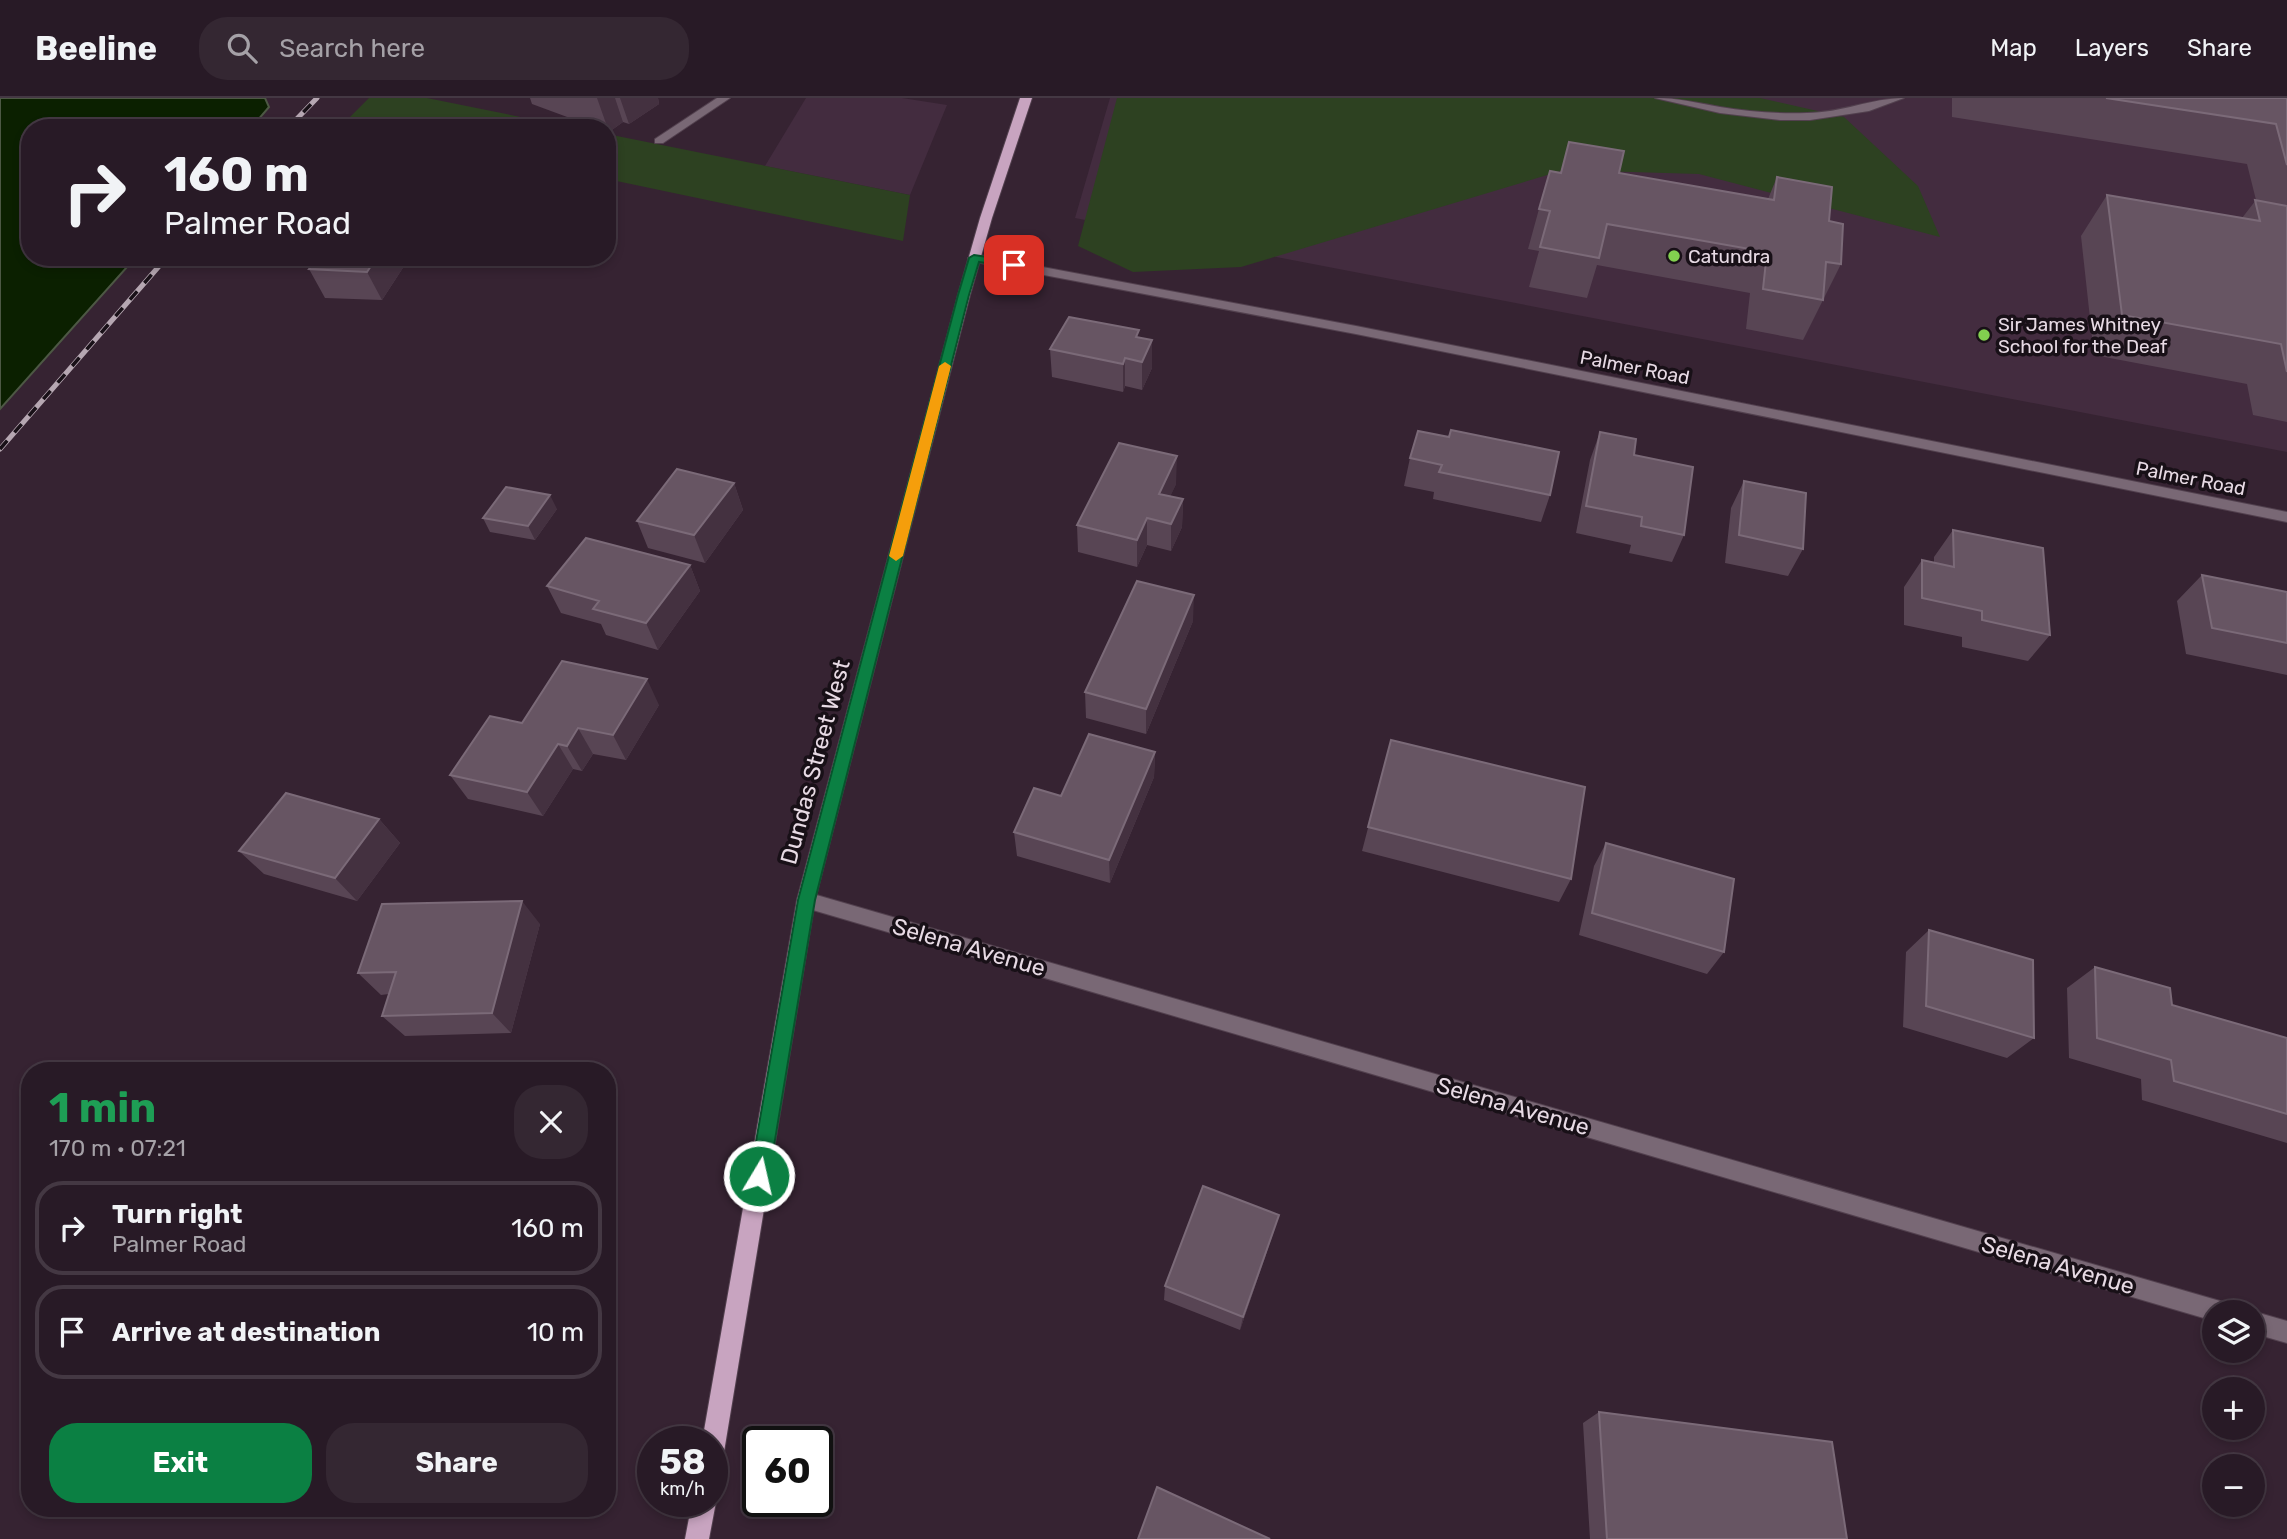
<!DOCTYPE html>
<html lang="en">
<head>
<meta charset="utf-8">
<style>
  body { margin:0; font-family:Rubik,sans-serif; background:#342732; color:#f1f3f6; height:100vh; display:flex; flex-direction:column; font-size:26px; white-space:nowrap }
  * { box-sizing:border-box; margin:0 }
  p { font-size:23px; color:#a5a1a7 }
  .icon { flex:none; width:38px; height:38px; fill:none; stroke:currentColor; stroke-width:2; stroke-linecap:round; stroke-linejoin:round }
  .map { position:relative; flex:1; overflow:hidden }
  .drawer { position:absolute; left:21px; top:964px; width:595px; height:455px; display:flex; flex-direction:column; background:#281a26; border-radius:28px; box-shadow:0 4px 10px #0003,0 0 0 2px #443843 }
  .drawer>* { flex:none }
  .top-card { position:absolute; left:21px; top:21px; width:595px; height:147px; border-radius:28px; box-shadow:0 4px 10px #0003,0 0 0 2px #443843; background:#281a26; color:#f1f3f6; overflow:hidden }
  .controls { position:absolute; left:2202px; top:1202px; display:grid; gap:14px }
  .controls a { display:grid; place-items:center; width:63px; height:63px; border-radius:50%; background:#281a26; box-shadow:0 4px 10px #0003,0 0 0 2px #443843; font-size:35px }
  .speed { position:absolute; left:637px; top:1328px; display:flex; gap:14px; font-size:35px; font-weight:700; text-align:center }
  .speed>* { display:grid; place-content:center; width:91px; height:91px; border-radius:50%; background:#281a26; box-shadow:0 4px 10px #0003,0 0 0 2px #443843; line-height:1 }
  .speed small { font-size:18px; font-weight:400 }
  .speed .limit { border:4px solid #111; border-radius:10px; background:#fff; color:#111 }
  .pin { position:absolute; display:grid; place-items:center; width:60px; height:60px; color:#fff; margin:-30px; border-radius:14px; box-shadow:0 4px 10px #0006 }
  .me { position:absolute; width:77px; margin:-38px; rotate:9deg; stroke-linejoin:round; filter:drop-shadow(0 0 5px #0008) }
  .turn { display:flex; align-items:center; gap:24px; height:147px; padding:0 28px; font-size:32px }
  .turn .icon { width:91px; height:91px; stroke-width:2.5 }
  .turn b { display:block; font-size:49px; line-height:60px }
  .round { display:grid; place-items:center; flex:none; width:74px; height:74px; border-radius:28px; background:#342732 }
  .head { display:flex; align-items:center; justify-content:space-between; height:119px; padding:0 28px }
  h1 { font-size:42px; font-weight:700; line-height:52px; color:#1e9e55 }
  .action { display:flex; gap:14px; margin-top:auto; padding:14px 28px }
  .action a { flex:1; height:80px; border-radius:28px; background:#0b8043; color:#fff; font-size:28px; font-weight:700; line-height:80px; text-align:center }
  .action a+a { background:#342732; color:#f1f3f6 }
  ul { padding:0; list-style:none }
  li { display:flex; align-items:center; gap:21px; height:94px; margin:0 14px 10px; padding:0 14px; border:4px solid #443843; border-radius:28px }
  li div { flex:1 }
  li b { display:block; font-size:26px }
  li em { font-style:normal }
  header { display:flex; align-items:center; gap:42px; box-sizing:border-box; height:98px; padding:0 35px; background:#281a26; border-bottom:2px solid #443843 }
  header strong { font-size:33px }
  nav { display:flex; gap:38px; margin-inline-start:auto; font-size:24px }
  .search { width:490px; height:63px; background:#342732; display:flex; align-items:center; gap:18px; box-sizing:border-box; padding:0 24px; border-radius:28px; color:#a5a1a7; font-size:26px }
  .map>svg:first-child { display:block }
  .built { fill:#432c3f }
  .green { fill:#2d4121 }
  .water { fill:#0b2000; stroke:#4d5844; stroke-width:2 }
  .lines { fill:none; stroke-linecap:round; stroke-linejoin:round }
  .minor-casing { stroke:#52404e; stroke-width:2 }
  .major-casing { stroke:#52404e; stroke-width:2 }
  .minor { fill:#796875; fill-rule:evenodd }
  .major { fill:#c8a4c0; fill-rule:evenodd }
  .rail-casing { stroke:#b6a7b2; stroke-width:5 }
  .rail { stroke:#181017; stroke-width:3.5; stroke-dasharray:11; stroke-linecap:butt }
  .wall { fill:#584554 }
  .shaded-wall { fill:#443140 }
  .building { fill:#675563; stroke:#7b6a78; stroke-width:2 }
  .route { fill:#0b8043; stroke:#07532c; stroke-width:2 }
  .slow { fill:#f59e0b }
  .poi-dot { fill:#82d04f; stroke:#181017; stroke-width:2.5 }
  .labels { text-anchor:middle; stroke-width:7; stroke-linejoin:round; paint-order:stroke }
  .far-poi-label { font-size:19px; fill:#e7dae4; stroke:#181017; text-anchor:start }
  .far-street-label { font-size:19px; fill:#e7dae4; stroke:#181017 }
  .street-label { font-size:23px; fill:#e7dae4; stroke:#181017 }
</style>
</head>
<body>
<header>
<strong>Beeline</strong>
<div class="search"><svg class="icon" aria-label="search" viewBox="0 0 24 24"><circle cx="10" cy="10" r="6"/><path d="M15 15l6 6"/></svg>Search here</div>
<nav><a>Map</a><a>Layers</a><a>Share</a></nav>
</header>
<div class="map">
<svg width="2287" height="1441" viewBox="0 0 2287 1441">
  <rect width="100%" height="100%" fill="#362332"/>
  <path class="built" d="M806,0H902L947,7L910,97L765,68Z
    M1110,0H2287V354L1075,120Z"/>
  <path class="green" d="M369,0H427L575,30H360L343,26Z
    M1117,0H1760L1844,19L1918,88L1940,139L1699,76L1564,72L1241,169L1133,174L1078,148Z
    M607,36L910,97L903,143L607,81Z"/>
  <path class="water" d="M0,0H265L269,9L251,30H30V159H136L0,311Z"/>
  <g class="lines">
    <g class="minor-casing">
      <path id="minor" d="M717,0H730L663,45H655V41Z
        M1655,0C1678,0 1698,5 1720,9C1749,14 1778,16 1807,15C1841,15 1872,0 1904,0L1869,13L1810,22H1780L1720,15Z
        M974,156L1356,228L2287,414V424L1356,236L970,163L968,160Z
        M806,794L2220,1203L2228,1206L2231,1214H2214V1223L806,810L800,808L797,802L800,796Z
        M2252,1213L2287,1223V1245L2252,1235V1214H2248Z"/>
    </g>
    <g class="major-casing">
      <path id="major" d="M1020,0H1032L992,120L970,197L815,802L724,1354L720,1362L712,1365V1344H702L797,802L958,197L980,120Z
        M712,1396L716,1404L709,1441H685L692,1404H712Z"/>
    </g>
    <use href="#minor" class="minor"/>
    <use href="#major" class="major"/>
    <g class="rail-casing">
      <path id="rail" d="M288,30L317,0
        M0,351L167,159"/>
    </g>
    <use href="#rail" class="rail"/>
  </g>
  <path class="wall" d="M530,0H658L659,6L629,26L623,24L609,34L607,33V30H597L532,6Z
    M1952,0H2287V324L2253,317L2247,286L2094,257L2081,138L2107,97L2242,120L2256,102L2247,66L1952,19Z
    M1561,75H1619L1768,101L1777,79L1829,123L1841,166L1803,242L1746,231L1750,195L1597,167L1587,200L1529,189L1539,153L1528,151L1539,111Z
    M318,159H410L382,202L325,200L309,171Z
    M1139,239L1152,270L1142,292L1125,288L1123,294L1052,279L1050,251Z
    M1418,333L1550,397L1541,424L1433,401L1434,394L1404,388L1410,360Z
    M1600,334L1634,357L1684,437L1672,464L1629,455L1631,447L1576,435L1590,362Z
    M1744,383L1803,451L1788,478L1725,465L1731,410Z
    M734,385L743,412L705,465L648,450L637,423Z
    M1176,386L1170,398L1183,401L1182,429L1171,453L1147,447L1137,469L1078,454L1077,427Z
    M557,411L535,442L490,434L483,420Z
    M1953,432L2050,537L2028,563L1962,549V539L1904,527V489L1922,462L1934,465V459Z
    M690,467L700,493L658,552L606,537L601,526L561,515L547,488Z
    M2202,477L2287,494V577L2186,556L2177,503Z
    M1193,523L1146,636L1086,620L1085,594Z
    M659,607L626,662L593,656L582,673L573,671L543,718L468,701L450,677L522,625Z
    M1391,642L1571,781L1559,804L1362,753Z
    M1155,654L1154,679L1110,785L1017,758L1014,734L1061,698Z
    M379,721L400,745L357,803L264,776L239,753Z
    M1606,745L1724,854L1707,876L1579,837L1594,768Z
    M540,826L511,935L405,938L382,918L389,896L381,897L358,875Z
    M1929,832L2034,940L2007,960L1903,929L1906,854Z
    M2095,869L2172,907L2287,940V1045L2142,1002L2141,981L2069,960L2067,890Z
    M1279,1117L1274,1133L1240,1232L1164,1202L1165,1188Z
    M1599,1314L1847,1441H1590L1583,1325Z"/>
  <path class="shaded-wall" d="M597,0H615L623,24L609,34Z
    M620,0H658L659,6L629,26Z
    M377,159H410L382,202L367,174Z
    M1152,242V270L1142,292V264Z
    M1125,260V288L1123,294V266Z
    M1177,358L1176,386L1159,423V396Z
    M734,385L743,412L705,465L694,437Z
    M550,397L557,411L535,442L528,428Z
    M1183,401L1182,429L1171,453V426Z
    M1147,420V447L1137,469V442Z
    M690,467L700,493L658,552L646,525Z
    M1194,497L1193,523L1146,636V611Z
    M647,581L659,607L626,662L613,637Z
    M578,630L593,656L582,673L567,648Z
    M558,646L573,671L543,718L527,694Z
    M1155,654L1154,679L1110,785L1109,762Z
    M379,721L400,745L357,803L335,780Z
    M522,803L540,826L511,935L492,915Z
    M1279,1117L1274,1133L1240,1232L1243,1219Z"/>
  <path class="building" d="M2106,0H2287V67L2276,26Z
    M1569,44L1624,53L1619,75L1774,102L1777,79L1832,89L1829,123L1843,126L1841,166L1826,164L1823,202L1763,191L1767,154L1607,126L1599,160L1540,149L1550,113L1539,111L1550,73L1561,75Z
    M2107,97L2260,123L2255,102L2287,108V274L2281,246L2122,217Z
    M318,159H377L367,174L309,171Z
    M1069,219L1139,232L1136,239L1152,242L1142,264L1125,260L1123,266L1050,251Z
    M1451,332L1559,354L1550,397L1439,374L1442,367L1410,360L1418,333L1449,339Z
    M1600,334L1636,341L1634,357L1693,369L1684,437L1641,428L1642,419L1586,408Z
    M1119,345L1177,358L1159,396L1183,401L1171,426L1147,420L1137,442L1077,427Z
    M677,371L734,385L694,437L637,423Z
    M1744,383L1806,395L1803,451L1739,437Z
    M506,389L550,397L528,428L483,420Z
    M1953,432L2043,450L2050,537L1982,522V513L1922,500V462L1954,469Z
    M586,440L690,467L646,525L593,511L599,503L547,488Z
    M2202,477L2287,494V545L2212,530Z
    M1137,483L1194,497L1146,611L1085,594Z
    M562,563L647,581L613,637L578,630L567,648L558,646L527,694L450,677L490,618L522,625Z
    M1089,636L1155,654L1109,762L1014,734L1034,690L1061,698Z
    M1391,642L1585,689L1571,781L1368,729Z
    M286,695L379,721L335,780L239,753Z
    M1606,745L1734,781L1724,854L1592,815Z
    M522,803L492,915L382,918L396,874L358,875L382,806Z
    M1929,832L2033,862L2034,940L1926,908Z
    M2095,869L2170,890L2172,907L2287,940V1016L2174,983L2171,962L2097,940Z
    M1203,1088L1279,1117L1243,1219L1165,1188Z
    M1599,1314L1832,1344L1847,1441H1607Z
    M1157,1389L1270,1441H1138Z"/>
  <path class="route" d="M974,157L1014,163L1020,167L1014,170L979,164L969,197L815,802L769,1078L766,1084L759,1087L753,1084L750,1078L798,802L958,197L969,160Z"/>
  <path class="slow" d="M945,264L951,268L903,458L896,463L889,458L939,268Z"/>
  <g class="poi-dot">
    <circle cx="1674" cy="158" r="7"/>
    <circle cx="1984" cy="237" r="7"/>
  </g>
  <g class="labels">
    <g class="far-poi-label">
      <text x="1688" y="165">Catundra</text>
      <text x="1998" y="233">Sir James Whitney<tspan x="1998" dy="22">School for the Deaf</tspan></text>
    </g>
    <g class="far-street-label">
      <text transform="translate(1635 269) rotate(11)" y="7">Palmer Road</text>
      <text transform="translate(2191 380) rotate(11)" y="7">Palmer Road</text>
    </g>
    <g class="street-label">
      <text transform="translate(815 664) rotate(-75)" y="8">Dundas Street West</text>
      <text transform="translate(969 849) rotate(16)" y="8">Selena Avenue</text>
      <text transform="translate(1513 1008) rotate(16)" y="8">Selena Avenue</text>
      <text transform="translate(2058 1167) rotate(16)" y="8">Selena Avenue</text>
    </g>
  </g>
</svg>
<div class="controls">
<a><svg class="icon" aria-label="layers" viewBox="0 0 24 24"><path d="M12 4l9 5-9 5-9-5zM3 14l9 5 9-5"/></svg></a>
<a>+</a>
<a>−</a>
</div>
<div class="speed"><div>58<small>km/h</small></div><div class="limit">60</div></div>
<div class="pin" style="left:1014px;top:167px;background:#d93025"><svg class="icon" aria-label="arrive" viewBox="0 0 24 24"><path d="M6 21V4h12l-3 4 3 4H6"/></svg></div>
<svg class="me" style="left:759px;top:1078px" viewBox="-20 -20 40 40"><circle r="17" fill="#0b8043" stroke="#fff" stroke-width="3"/><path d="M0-11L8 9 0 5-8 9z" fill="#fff"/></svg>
<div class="top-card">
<div class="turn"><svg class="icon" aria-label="right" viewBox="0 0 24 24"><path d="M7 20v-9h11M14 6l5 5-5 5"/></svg><div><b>160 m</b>Palmer Road</div></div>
</div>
<section class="drawer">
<div class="head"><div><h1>1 min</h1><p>170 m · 07:21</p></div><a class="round"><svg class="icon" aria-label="close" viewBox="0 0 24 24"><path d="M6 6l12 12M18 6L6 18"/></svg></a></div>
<ul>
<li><svg class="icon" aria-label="right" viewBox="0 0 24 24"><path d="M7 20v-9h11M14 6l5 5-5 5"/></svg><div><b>Turn right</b><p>Palmer Road</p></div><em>160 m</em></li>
<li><svg class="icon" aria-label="arrive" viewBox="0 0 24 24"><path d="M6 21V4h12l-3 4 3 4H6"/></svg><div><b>Arrive at destination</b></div><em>10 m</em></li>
</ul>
<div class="action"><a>Exit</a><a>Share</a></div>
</section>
</div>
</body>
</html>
